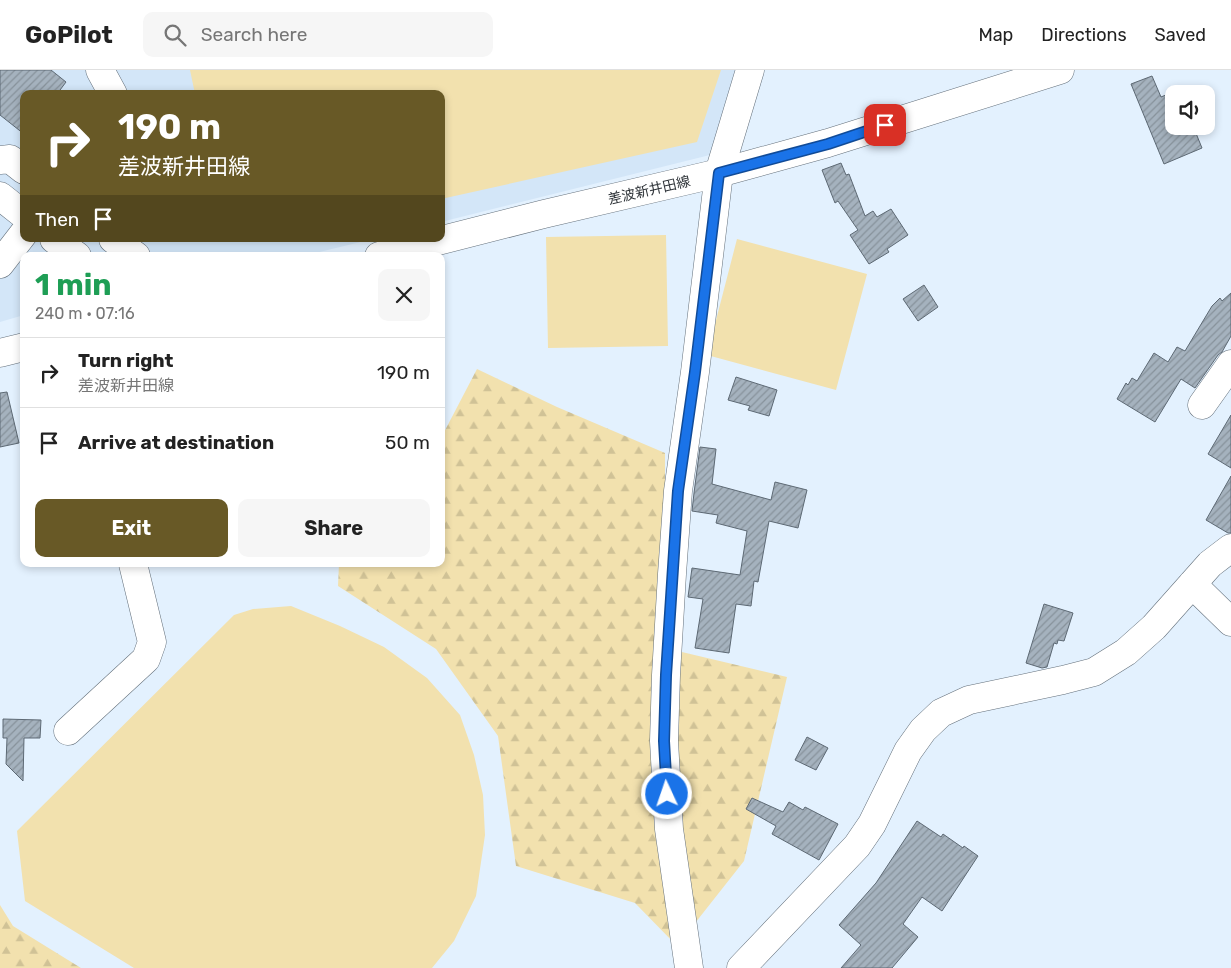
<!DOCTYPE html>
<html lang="en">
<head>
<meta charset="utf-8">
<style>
  body { margin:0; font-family:Rubik,"Noto Sans JP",sans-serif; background:#f6f6f6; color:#222; height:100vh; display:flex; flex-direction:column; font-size:19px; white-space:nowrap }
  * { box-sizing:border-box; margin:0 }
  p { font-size:16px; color:#767676 }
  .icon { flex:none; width:28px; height:28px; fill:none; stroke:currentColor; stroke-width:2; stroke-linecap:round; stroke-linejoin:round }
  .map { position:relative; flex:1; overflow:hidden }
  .details { position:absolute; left:20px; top:182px; width:425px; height:315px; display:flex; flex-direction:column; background:#fff; border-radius:10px; box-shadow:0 2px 8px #0003 }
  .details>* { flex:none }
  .hud { position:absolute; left:20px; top:20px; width:425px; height:152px; border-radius:10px; box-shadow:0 2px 8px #0003; background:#685926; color:#fff; overflow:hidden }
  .buttons { position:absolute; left:1165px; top:15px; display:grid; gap:10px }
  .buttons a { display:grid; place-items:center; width:50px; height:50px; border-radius:10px; background:#fff; box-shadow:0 2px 8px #0003; font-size:25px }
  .pin { position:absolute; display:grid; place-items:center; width:42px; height:42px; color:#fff; margin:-21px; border-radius:10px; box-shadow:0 2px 8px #0006 }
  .me { position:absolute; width:55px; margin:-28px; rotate:357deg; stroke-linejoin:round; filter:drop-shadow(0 0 4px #0008) }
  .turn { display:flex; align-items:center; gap:18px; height:105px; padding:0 15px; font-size:22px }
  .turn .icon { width:65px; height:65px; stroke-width:2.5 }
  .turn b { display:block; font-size:35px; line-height:42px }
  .then { display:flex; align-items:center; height:48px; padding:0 15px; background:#0003; gap:10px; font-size:19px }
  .round { display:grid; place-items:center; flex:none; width:52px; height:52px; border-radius:10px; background:#f6f6f6 }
  .overview { display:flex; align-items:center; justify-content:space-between; height:85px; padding:0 15px }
  h1 { font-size:30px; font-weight:700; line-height:38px; color:#1e9e55 }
  .cta { display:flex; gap:10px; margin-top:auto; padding:10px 15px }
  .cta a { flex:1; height:58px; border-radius:10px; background:#685926; color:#fff; font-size:20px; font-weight:700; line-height:58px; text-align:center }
  .cta a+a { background:#f6f6f6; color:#222 }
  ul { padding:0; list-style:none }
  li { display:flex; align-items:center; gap:15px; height:70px; padding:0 15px; border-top:1px solid #e0e0e0 }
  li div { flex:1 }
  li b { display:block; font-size:19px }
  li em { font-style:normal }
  header { display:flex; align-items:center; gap:30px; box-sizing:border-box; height:70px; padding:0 25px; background:#fff; border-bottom:1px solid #e0e0e0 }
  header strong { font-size:24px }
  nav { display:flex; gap:28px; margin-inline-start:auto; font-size:18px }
  .search { width:350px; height:45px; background:#f6f6f6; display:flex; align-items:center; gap:12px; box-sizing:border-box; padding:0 18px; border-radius:10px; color:#767676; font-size:19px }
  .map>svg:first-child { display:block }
  .built { fill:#d3e6f8 }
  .green { fill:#f2e1ae }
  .forest { fill:url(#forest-firs) }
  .building { fill:url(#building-hatch); stroke:#5d6974 }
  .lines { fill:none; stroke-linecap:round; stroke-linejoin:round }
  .minor-casing { stroke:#64707b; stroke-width:29 }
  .major-casing { stroke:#64707b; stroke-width:29 }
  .minor { stroke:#fff; stroke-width:28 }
  .major { stroke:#fff; stroke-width:28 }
  .route-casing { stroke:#114b97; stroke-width:12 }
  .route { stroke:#1a73e8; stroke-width:9 }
  .labels { text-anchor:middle; stroke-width:4; stroke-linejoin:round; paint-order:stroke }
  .street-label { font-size:14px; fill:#2f3439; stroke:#fff }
</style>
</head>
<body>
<header>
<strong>GoPilot</strong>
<div class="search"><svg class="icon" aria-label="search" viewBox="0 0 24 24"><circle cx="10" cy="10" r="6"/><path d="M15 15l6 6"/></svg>Search here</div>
<nav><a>Map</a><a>Directions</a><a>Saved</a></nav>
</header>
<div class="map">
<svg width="1231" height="898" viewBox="0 0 1231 898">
  <defs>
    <pattern id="forest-firs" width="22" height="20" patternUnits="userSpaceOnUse" patternTransform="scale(1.25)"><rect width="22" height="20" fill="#f2e1ae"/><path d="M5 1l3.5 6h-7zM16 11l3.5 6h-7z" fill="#d0c296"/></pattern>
    <pattern id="building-hatch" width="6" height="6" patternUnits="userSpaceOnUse" patternTransform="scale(1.25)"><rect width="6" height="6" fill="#a5b2be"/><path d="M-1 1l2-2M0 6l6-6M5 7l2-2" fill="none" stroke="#87929b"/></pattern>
  </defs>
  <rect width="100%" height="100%" fill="#e3f1fe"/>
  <path class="built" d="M0,0H740L714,84L441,152V24H24V169H373L303,186H24V245L0,252Z"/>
  <path class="green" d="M190,0H721L697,72L441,129V24H195Z
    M666,165L668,276L548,278L546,167Z
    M737,169L867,204L836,320L707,285Z
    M291,536L340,556L384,577L427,608L460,645L474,685L483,725L485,765L476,826L454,871L432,898H134L25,831L17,761L234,545L253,539Z"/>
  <path class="forest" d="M477,299L557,337L665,383V578L787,607L744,791L677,876L635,833L516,796L498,666L436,579L338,516L339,494H441V368Z
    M0,835L13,856L81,898H0Z"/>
  <path class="building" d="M0,0H51L66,12L57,24H24V64L0,45Z
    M1152,6L1161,27L1178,20L1179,24H1174V56H1193L1202,78L1164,94L1131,14Z
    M841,93L846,105L849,104L865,146L873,141L877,147L891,139L908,165L887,179L889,182L869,194L850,165L858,160L838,131L835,133L822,100Z
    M924,215L938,237L918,251L903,229Z
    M1231,223V266L1222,282L1218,285L1195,318L1181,309L1155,352L1117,329L1126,313L1128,315L1132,308L1137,311L1154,283L1168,292L1177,277L1185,281L1212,236L1220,228L1222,231Z
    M736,307L777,320L769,346L748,340L750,336L728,330Z
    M7,322L19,373L0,377V323Z
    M1231,345V398L1208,384Z
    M700,377L716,379L712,414L771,430L775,412L807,420L798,458L769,451L758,512L754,511L751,536L736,534L729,583L695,578L703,529L688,527L692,498L740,505L747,461L716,453L718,445L692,441L694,423Z
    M1231,406V463H1228L1206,450Z
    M1044,534L1073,543L1064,571L1058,570L1057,574L1054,573L1047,597L1042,598L1026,593Z
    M3,649L41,650L40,668H24L23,711L6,694L7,668H3Z
    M807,667L828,678L816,700L795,690Z
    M752,728L783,742L789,732L803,740L805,737L838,754L819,790L772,764L776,756L746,739Z
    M917,751L941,767L943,764L963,778L964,776L978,786L942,841L922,827L903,854L918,867L892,898H841L861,875L839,855L876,813Z"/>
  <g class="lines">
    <g class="minor-casing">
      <path id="minor" d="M100,0L113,24
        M0,90L10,89L24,100
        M0,126L24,145
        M54,169L77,186
        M113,169L136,186
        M0,194L24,163
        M1202,335L1231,294
        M1192,514L1231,552
        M68,661L146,589L152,572L133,494
        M689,898L669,759L664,671L666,605L672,504L678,421L695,302L719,103L750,0
        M741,898L857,776L872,754L908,681L923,660L941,643L969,630L1063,610L1094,602L1126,582L1154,557L1210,494L1231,478"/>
    </g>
    <g class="major-casing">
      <path id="major" d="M379,186L544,144L719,103L828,73L1060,0
        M0,283L24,277"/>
    </g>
    <use href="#minor" class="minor"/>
    <use href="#major" class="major"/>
  </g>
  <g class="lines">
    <g class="route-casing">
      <path id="route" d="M667,724L664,671L666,605L678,421L695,302L719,103L828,74L885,55"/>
    </g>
    <use href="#route" class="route"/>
  </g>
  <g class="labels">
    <g class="street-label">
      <text transform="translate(649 120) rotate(-13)" y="5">差波新井田線</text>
    </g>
  </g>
</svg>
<div class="buttons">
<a><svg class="icon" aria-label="sound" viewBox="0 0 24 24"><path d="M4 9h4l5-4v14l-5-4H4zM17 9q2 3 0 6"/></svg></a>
</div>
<div class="pin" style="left:885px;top:55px;background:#d93025"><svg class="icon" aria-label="arrive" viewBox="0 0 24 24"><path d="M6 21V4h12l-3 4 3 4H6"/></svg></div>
<svg class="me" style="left:667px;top:724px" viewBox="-20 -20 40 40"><circle r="17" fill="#1a73e8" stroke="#fff" stroke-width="3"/><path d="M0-11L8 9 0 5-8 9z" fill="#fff"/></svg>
<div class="hud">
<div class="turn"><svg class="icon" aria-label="right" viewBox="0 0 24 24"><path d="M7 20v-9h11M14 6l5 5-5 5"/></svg><div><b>190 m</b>差波新井田線</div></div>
<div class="then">Then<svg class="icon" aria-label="arrive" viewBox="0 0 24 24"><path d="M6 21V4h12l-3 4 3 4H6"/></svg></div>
</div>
<section class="details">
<div class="overview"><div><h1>1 min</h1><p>240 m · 07:16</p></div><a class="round"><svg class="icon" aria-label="close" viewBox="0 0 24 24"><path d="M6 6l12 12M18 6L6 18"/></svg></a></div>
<ul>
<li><svg class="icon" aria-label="right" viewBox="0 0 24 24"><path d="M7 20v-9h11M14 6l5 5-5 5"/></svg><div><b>Turn right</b><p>差波新井田線</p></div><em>190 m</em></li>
<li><svg class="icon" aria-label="arrive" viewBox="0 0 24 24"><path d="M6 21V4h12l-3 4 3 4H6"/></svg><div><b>Arrive at destination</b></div><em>50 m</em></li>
</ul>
<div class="cta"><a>Exit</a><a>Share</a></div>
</section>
</div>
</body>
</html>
